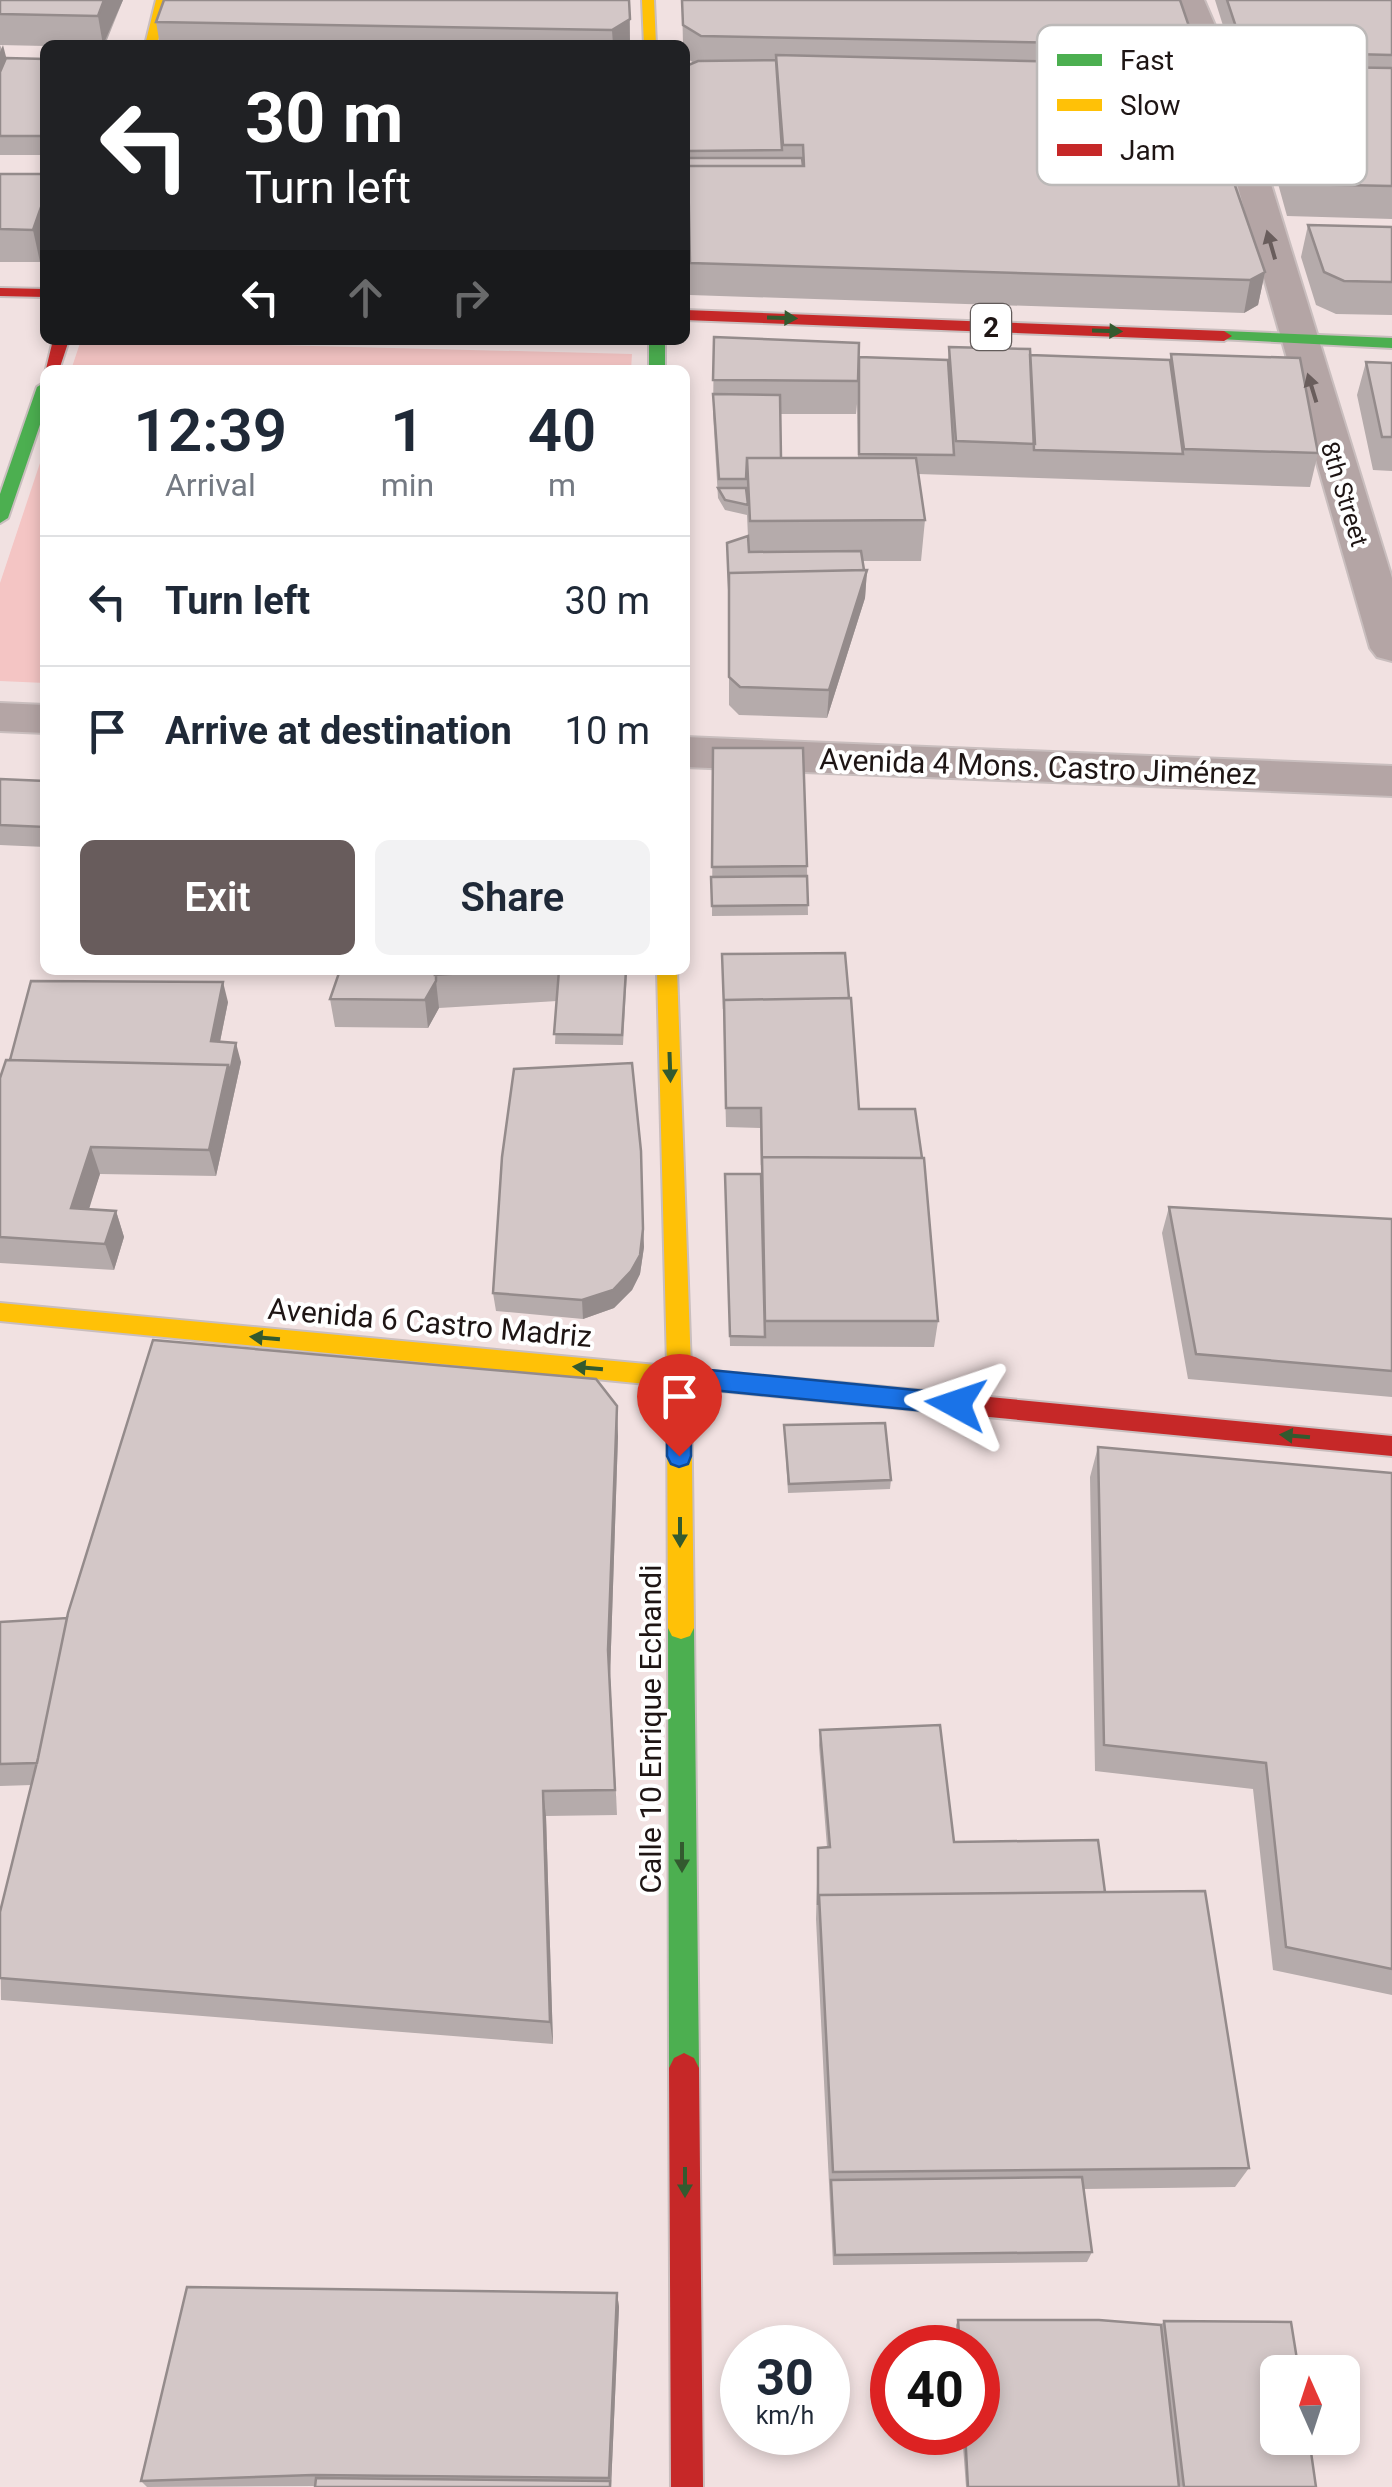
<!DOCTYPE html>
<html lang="en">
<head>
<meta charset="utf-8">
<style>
  body { margin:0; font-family:Roboto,sans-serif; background:#f2f2f3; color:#1f2937; height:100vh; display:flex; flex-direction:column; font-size:38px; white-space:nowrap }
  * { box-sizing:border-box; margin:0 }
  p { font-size:32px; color:#747a83 }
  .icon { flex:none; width:55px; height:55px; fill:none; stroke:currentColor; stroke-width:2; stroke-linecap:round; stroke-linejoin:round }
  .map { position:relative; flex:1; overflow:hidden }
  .panel { position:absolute; left:40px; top:365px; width:650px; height:610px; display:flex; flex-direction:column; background:#fff; border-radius:15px; box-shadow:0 5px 15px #0003 }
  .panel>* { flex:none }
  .guide { position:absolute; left:40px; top:40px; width:650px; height:305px; border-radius:15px; box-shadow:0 5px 15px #0003; background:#202124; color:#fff; overflow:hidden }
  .needle { width:65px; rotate:357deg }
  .buttons { position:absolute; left:1260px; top:2355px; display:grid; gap:20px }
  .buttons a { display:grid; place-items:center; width:100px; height:100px; border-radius:15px; background:#fff; box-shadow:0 5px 15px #0003; font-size:50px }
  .speed { position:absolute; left:720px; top:2325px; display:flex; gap:20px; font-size:50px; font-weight:700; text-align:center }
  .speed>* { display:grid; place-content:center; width:130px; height:130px; border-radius:50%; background:#fff; box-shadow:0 5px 15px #0003; line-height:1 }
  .speed small { font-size:25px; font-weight:400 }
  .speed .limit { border:15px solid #d22; background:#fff; color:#111 }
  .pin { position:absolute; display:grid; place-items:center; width:85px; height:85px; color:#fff; margin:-102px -42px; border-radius:50% 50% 50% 0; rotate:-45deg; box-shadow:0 0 10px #0007 }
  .pin .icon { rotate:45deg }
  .me { position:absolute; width:110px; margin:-55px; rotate:275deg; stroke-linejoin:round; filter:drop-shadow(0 0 8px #0008) }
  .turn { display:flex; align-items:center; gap:35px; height:210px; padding:0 40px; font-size:45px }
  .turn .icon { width:130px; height:130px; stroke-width:2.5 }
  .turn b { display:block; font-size:70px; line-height:85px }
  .lanes { display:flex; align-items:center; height:95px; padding:0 40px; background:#0003; justify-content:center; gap:50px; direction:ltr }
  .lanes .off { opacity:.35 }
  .eta { display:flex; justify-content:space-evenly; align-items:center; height:170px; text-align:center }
  .eta b { font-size:60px; font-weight:600; line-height:70px }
  .button { display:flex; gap:20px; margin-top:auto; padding:20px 40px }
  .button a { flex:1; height:115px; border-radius:15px; background:#685c5c; color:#fff; font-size:40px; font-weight:600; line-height:115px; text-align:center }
  .button a+a { background:#f2f2f3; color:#1f2937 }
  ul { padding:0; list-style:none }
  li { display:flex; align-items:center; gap:30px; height:130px; padding:0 40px; border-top:2px solid #e0e1e3 }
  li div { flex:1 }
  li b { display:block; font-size:38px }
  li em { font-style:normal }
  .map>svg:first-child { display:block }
  .green { fill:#f4c5c4 }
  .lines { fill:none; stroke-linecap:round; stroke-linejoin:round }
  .street-casing { stroke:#c9bebe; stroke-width:4 }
  .fast-casing { stroke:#c9bebe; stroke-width:4 }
  .slow-casing { stroke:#c9bebe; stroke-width:4 }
  .jam-casing { stroke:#c9bebe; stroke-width:4 }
  .street { fill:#b4a5a5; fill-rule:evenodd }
  .fast { fill:#4caf50; fill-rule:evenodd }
  .slow { fill:#ffc107; fill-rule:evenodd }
  .jam { fill:#c62828; fill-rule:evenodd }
  .wall { fill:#b5abab; fill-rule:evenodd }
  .shaded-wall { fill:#948b8b }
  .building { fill:#d3c7c7; stroke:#948b8b; stroke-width:2.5 }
  .oneway { fill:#695d5c }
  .oneway2 { fill:#335a2f }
  .route { fill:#1a73e8; stroke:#114b97; stroke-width:2.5 }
  .labels { text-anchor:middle; stroke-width:8; stroke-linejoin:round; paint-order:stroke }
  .far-street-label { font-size:25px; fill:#1e1514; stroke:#fff }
  .shield { fill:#fff; stroke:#625b5a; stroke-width:2.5 }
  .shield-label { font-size:28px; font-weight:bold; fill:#1e1514 }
  .street-label { font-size:30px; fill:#1e1514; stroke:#fff }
  .key { fill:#fff; stroke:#bcb9b8; stroke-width:2.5 }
  .key-label { font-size:28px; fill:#1e1514 }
</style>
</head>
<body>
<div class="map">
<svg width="1392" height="2487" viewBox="0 0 1392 2487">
  <rect width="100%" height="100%" fill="#f1e1e1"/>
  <path class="green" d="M81,340H82L632,354L631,370H71Z
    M45,448V683L0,681V583Z"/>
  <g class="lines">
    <g class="street-casing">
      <path id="street" d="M1174,0H1204L1236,74L1392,77V97L1243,93L1392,578V661L1377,657L1370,648L1211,93L1128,91L1117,88L1112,81L1117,74L1128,71L1204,73Z
        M0,703L45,705V733L0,731Z
        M685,737L1392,766V796L685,767Z"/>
    </g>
    <g class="fast-casing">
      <path id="fast" d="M1224,331L1392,338V348L1219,339L1216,336Z
        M649,340H665V370H649Z
        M45,382V410L8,518L0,523V494L37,387Z
        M681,1617L690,1620L694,1628L699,2068L694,2078L684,2083L674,2078L669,2068L668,1628L672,1620Z"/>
    </g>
    <g class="slow-casing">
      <path id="slow" d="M156,0H168L157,45H145Z
        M642,0H654L656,45H644Z
        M657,970H677L691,1369L833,1382L841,1385L845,1392L841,1399L833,1402L691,1388L694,1628L690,1636L681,1639L672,1636L668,1628L667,1386L0,1321V1303L667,1366Z"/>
    </g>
    <g class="jam-casing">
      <path id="jam" d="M0,288L45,289V297L0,296Z
        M685,310L1224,331L1232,336L1224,341L685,320Z
        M53,340H69L59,370L45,373Z
        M833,1382L1392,1436V1456L833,1402L825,1399L821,1392L825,1385Z
        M684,2053L694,2058L699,2068L703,2487H671L669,2068L674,2058Z"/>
    </g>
    <use href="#street" class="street"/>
    <use href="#fast" class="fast"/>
    <use href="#slow" class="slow"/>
    <use href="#jam" class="jam"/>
  </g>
  <path class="wall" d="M0,0H123L105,45L45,46L0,45Z
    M630,0V45H160L156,22Z
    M682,0L1193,38L1188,67L1216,121L1214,128L1265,272L1258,305L1244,313L690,295L686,66L694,63L685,57V45H683Z
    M1215,0H1392V219L1287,216L1254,97L1259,75L1235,64Z
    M0,45L6,58L45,59V155H0Z
    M0,174H45V250L40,262H0Z
    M1308,225L1392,227V315L1336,314L1316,305L1301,257Z
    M714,337L859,357L948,360L949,347L1030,355L1170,360L1171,354L1318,453L1310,487L918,474L925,520L921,561H862L864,570H867L865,598L827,718L739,715L729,705V600L748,537L747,515L725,510L718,498L713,413ZM857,404L858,458H781L780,414H856Z
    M1366,362L1392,363V471L1373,470L1357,395Z
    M713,748L807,866L808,915L712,916Z
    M0,779L45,781V847L0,845Z
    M722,954L859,1109L938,1321L934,1347L730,1346L725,1174H761L760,1128L726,1127Z
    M340,970H627L623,1045L555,1044L557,1001L439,1008L428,1028L335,1027L330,999Z
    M228,1002L220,1042L241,1062L216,1176L100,1174L88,1209L116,1211L124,1237L114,1270L0,1263V1078L10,1060Z
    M1169,1207L1392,1219V1397L1188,1379L1162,1233Z
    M644,1247L640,1274L632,1290L614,1308L583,1319L496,1311L493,1293Z
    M784,1425L891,1480L890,1489L788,1493Z
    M618,1436L610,1677L617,1815L546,1816L553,2044L1,2000L0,1912L32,1785L0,1786V1622L67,1618Z
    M1098,1447L1392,1473V1995L1273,1970L1253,1789L1095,1771L1090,1477Z
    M820,1730L954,1842L1105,1892L1249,2168L1235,2187L1084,2189L1092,2252L1087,2262L833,2265L816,1919L818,1848L827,1847L819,1745Z
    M617,2293L619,2307L611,2487L315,2486L147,2487L141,2481Z
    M958,2320L1161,2325L1164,2321L1316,2487H966L962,2432H978V2348H957L956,2325Z"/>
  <path class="shaded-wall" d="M104,0H123L103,45L98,16Z
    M629,0L630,45H613L612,30Z
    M1193,38L1188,69L1173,76L1178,45Z
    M3,45L11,76L0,101V52Z
    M45,196V250L40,262L33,230Z
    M1265,272L1258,305L1244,313L1250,280Z
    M867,570L865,598L827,718L829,690Z
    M436,981L439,1008L428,1028L425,1000Z
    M223,982L228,1002L216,1061L211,1041Z
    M236,1043L241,1062L216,1176L209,1150L228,1065Z
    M91,1147L100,1174L81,1235L71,1208Z
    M641,1151L644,1247L640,1274L632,1290L614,1308L583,1319L582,1300Z
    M116,1211L124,1237L114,1270L105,1244Z
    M617,1406L618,1436L610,1677L617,1815L608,1650Z
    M543,1791L546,1816L553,2044L550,2022Z
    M617,2293L619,2307L611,2487H610Z"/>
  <path class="building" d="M0,0H104L98,16L0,14Z
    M164,0H629L630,19L612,30L156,22Z
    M682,0H1180L1193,38L1178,45L701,36L683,25Z
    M1227,0H1392V55L1269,52L1240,39Z
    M776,55L1072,62L1085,114H1110L1115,127L1215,128L1265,272L1250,280L690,263L688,166H804L803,145H783Z
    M6,58L45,59V136H0V72Z
    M776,60L782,150L688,151L686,66L698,61Z
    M1260,66L1392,68V186L1294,184Z
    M688,158H802L803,166H688V180Z
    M0,174H45V196L33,230L0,229Z
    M1308,225L1392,227V282L1344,281L1324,272Z
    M714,337L859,343L858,381L713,380Z
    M949,347L1030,349L1035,444L956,441Z
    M1171,354L1300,358L1318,453L1184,449Z
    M1030,355L1170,360L1183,454L1034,450Z
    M859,357L948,360L954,455L859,454Z
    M1366,362L1392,363V437H1382Z
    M713,394L780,395L781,458H747L746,479H719Z
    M747,458H916L925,520L750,521Z
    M718,488H746L748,505L725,500Z
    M748,536L749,552L861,551L864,570L729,573V590L727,543Z
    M867,570L829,690L740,687L729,677V573Z
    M713,748H803L807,866L712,867Z
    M0,779L45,781V827L0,825Z
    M807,876L808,905L712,906L711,877Z
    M845,953L849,998L724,1000V1009L722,954Z
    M340,970H436V981L425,1000L330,999Z
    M436,970H511L435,975Z
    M559,970H626L622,1035L554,1034Z
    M31,981L223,982L211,1041L236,1043L230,1072L228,1065L10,1060Z
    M851,998L859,1109H915L922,1158L762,1157V1165L761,1108H726L724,1000Z
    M6,1060L228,1065L209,1150L91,1147L71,1208L116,1211L105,1244L0,1237V1078Z
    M632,1063L641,1151L643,1229L640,1255L631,1271L613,1290L582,1300L493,1293L502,1157L514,1069Z
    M762,1157L924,1158L938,1321H765Z
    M725,1174H761L765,1337L730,1336Z
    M1169,1207L1392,1219V1371L1196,1354Z
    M153,1340L596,1379L617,1406L608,1650L615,1790L543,1791L550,2022L0,1978V1912L38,1758L68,1613Z
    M885,1423L891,1480L789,1484L784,1425Z
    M1098,1447L1392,1473V1969L1286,1947L1266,1763L1104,1745Z
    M67,1618L37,1763L0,1764V1622Z
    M940,1725L954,1842L1098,1840L1105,1892L819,1895L818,1905V1848L830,1847L820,1730Z
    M1205,1891L1249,2168L833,2172L819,1895Z
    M1082,2177L1092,2252L835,2255L831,2180Z
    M187,2287L617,2293L609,2478L313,2475L141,2481Z
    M958,2320H1099L1161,2325L1179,2487H968L965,2432H978V2348H960Z
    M1164,2321L1291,2322L1299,2372H1278V2438H1309L1316,2487H1184Z
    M316,2478L610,2481V2487H315Z"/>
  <defs><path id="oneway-solid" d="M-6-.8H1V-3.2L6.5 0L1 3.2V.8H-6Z" transform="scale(2.5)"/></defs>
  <g class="oneway">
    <use href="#oneway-solid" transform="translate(1271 245) rotate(-106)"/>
    <use href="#oneway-solid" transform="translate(1312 388) rotate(-107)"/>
  </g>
  <g class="oneway2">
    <use href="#oneway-solid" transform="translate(782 318) rotate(2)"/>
    <use href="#oneway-solid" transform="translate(1107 331) rotate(2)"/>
    <use href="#oneway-solid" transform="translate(670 1067) rotate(88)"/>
    <use href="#oneway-solid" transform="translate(265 1338) rotate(-175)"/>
    <use href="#oneway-solid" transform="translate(588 1368) rotate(-175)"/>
    <use href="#oneway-solid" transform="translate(1295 1436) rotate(-175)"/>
    <use href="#oneway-solid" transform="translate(680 1532) rotate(90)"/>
    <use href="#oneway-solid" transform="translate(682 1857) rotate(90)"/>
    <use href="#oneway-solid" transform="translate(685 2182) rotate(90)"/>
  </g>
  <path class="route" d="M679,1367L956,1394L965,1397L968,1404L965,1411L956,1414L691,1388V1456L688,1464L679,1467L671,1464L667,1456V1377L670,1370Z"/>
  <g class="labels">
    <g class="far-street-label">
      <text transform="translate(1345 494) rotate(73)" y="9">8th Street</text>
    </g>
    <rect class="shield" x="971" y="304" width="40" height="46" rx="8"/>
    <g class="shield-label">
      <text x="991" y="337">2</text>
    </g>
    <g class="street-label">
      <text transform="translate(1038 767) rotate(2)" y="10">Avenida 4 Mons. Castro Jiménez</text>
      <text transform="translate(430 1323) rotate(5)" y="10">Avenida 6 Castro Madriz</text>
      <text transform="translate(651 1729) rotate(-90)" y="10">Calle 10 Enrique Echandi</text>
    </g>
  </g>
  <rect x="1037" y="25" width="330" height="160" rx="15" class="key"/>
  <rect x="1057" y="54" width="45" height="12" fill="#4caf50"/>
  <rect x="1057" y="99" width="45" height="12" fill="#ffc107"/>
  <rect x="1057" y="144" width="45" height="12" fill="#c62828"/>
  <g class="key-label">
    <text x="1120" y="70">Fast</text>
    <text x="1120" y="115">Slow</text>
    <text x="1120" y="160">Jam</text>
  </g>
</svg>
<div class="buttons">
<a><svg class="needle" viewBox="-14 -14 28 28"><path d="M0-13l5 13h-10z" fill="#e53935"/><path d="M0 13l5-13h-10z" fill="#747a83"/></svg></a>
</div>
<div class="speed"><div>30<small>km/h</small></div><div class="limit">40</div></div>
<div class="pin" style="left:679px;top:1456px;background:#d93025"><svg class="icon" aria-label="arrive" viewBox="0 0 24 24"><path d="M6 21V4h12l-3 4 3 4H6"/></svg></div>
<svg class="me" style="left:956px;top:1404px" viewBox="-20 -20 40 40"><path d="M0-17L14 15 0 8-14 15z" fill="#1a73e8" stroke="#fff" stroke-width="4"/></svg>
<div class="guide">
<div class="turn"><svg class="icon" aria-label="left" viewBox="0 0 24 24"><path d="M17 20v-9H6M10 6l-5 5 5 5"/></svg><div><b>30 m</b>Turn left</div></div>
<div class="lanes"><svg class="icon" aria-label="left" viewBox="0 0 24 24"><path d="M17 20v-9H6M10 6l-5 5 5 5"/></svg><svg class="icon off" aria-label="ahead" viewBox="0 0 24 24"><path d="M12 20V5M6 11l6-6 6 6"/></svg><svg class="icon off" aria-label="right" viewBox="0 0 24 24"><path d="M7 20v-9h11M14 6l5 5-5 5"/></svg></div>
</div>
<section class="panel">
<div class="eta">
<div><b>12:39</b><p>Arrival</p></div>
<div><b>1</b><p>min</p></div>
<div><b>40</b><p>m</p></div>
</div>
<ul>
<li><svg class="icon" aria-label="left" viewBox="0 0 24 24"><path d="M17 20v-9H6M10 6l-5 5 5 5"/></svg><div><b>Turn left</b></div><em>30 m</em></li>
<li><svg class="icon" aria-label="arrive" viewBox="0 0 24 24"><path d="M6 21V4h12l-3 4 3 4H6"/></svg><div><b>Arrive at destination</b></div><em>10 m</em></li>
</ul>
<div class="button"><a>Exit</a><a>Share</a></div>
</section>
</div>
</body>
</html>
